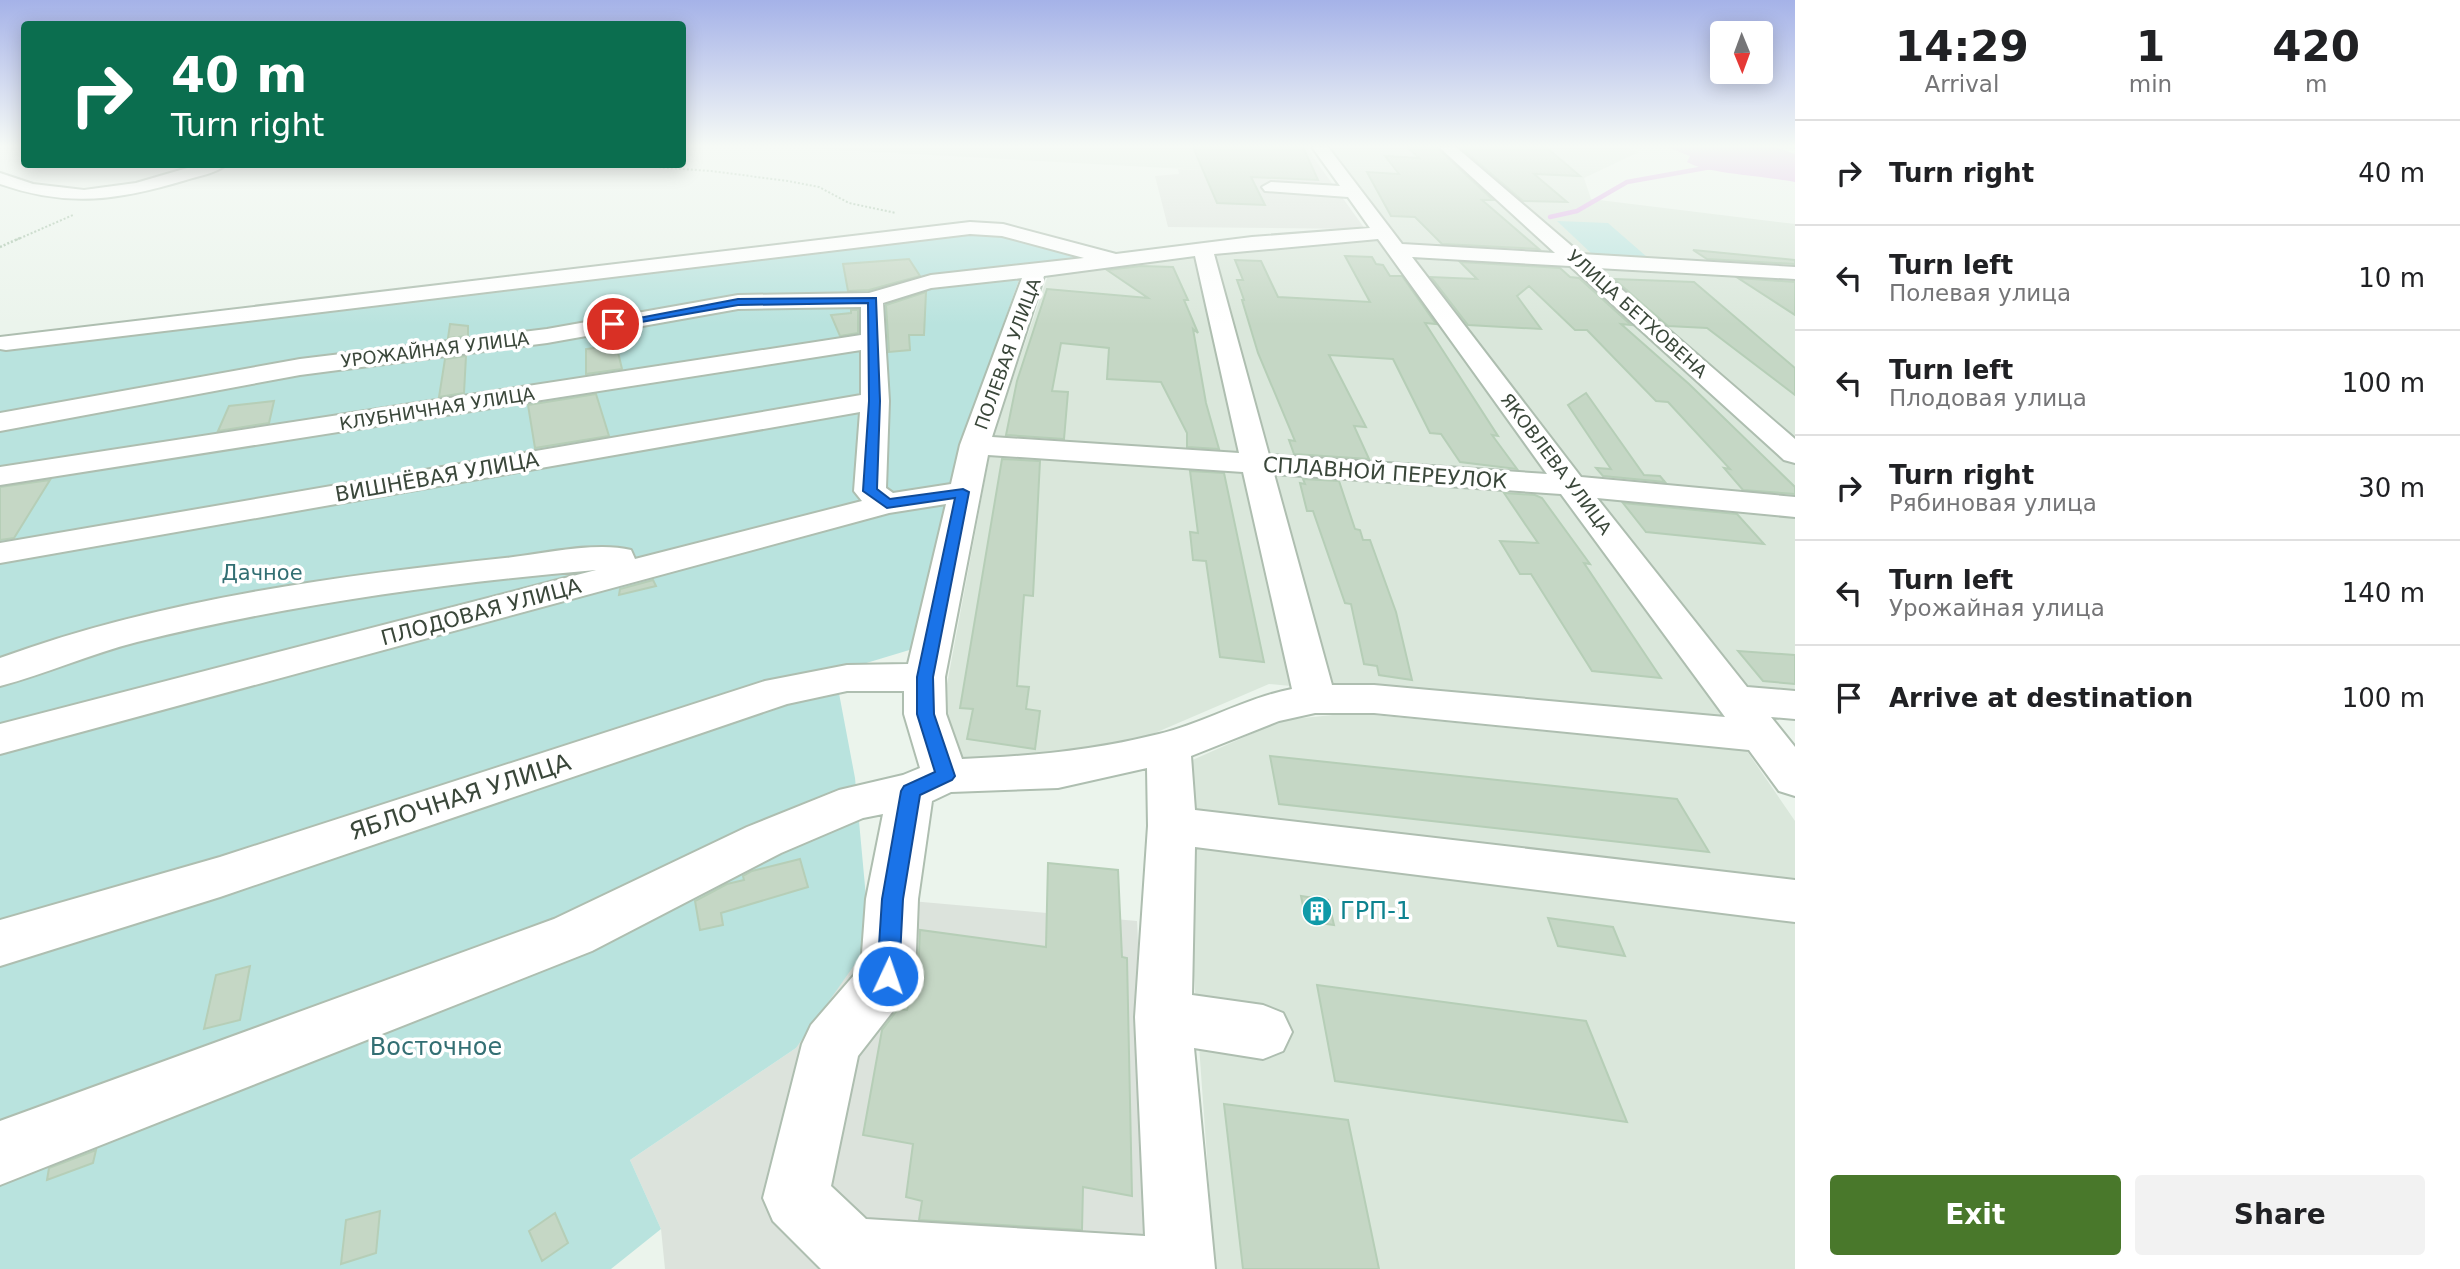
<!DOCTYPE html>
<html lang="en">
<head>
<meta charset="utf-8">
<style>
  body { margin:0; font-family:"DejaVu Sans",sans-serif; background:#f2f2f2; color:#202124; height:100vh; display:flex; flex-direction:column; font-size:26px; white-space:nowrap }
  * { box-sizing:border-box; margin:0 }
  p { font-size:23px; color:#757577 }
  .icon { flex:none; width:38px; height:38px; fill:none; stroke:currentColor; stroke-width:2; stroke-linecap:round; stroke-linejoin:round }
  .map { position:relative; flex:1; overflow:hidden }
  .sheet { display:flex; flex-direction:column; background:#fff; width:665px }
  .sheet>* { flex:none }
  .guide { position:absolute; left:21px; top:21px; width:665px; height:147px; border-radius:7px; box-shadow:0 4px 18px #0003; background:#0b6e4f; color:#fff; overflow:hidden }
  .needle { width:46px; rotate:179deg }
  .fabs { position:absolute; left:1710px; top:21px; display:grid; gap:14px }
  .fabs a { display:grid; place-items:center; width:63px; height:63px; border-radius:7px; background:#fff; box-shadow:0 4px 18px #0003; font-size:35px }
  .pin { position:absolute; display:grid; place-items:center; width:60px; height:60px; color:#fff; margin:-30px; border:4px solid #fff; border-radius:50%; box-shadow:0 2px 7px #0007 }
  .me { position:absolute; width:77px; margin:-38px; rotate:3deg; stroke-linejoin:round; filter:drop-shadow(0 0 5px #0008) }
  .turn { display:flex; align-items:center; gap:24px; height:147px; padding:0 35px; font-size:32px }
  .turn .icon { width:91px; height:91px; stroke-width:2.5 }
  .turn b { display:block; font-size:49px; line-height:60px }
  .eta { display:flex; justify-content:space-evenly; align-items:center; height:119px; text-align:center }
  .eta b { font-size:42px; font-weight:600; line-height:49px }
  .primary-button { display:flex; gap:14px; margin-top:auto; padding:14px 35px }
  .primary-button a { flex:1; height:80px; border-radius:7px; background:#49782b; color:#fff; font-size:28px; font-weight:600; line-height:80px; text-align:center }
  .primary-button a+a { background:#f2f2f2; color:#202124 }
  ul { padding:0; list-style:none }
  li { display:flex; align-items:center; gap:21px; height:105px; padding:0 35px; border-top:2px solid #e0e0e0 }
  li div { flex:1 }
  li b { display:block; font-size:26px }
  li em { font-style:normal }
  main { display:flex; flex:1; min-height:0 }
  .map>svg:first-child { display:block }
  .residential { fill:#dae7db }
  .industrial { fill:#dce3dc }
  .green { fill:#b9e3de }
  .water { fill:#e0afe9 }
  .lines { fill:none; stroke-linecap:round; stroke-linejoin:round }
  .stream-far1 { stroke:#e0afe9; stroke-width:4.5 }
  .stream { stroke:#e0afe9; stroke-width:5 }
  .building { fill:#c5d7c5; stroke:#b6ceb7; stroke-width:2 }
  .minor-casing { stroke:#aebeb0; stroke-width:4 }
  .path-far1 { stroke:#a1bea4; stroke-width:2; stroke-dasharray:2 2; stroke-linecap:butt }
  .path { stroke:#a1bea4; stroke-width:2.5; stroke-dasharray:2 2; stroke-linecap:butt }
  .minor { fill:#fff; fill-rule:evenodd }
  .route { fill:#1a73e8; stroke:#114b97; stroke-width:2 }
  .labels { text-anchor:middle; stroke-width:7; stroke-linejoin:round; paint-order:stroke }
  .far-street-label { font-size:18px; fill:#3a473a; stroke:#fff }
  .street-label { font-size:21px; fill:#3a473a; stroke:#fff }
  .park-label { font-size:21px; fill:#336f73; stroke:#fff }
  .near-street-label { font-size:24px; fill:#3a473a; stroke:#fff }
  .near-culture-label { font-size:24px; fill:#0d838f; stroke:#fff; text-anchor:start }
  .near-park-label { font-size:24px; fill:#336f73; stroke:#fff }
</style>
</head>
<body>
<main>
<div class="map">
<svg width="1795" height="1269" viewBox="0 0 1795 1269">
  <rect width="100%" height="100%" fill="#ebf4ec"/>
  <path class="residential" d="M785,147H1308L1313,157L1253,155L1204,170Z
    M1330,147H1626L1639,152L1584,178L1591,199L1795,224V707L1704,725L1269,684L1120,748L962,759L940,722L993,437L1048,275L1301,242L1397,235Z
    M1353,713L1747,751L1795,821V1269H1215L1179,766L1283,720Z"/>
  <path class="industrial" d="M1253,155L1313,157L1365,229L1168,227L1155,176L1179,174L1178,169L1204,170Z
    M866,897L1137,921L1154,1269H665L661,1229L630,1160L796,1048Z"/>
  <path class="green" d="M1557,221L1608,223L1647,257L1592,254Z
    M971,225L1108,255L1019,266L1020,277L964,434L916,648L0,925V341Z
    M838,688L855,778L866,897L867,947L796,1048L630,1160L661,1229L611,1269H0V951Z"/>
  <path class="water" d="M1667,147H1775L1795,154V182C1767,176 1707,174 1687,162L1690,156Z"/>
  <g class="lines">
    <path class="stream-far1" d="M1550,217L1577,211L1627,182L1711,167"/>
    <path class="stream" d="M886,285L941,275"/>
  </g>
  <path class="building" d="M1193,147H1303L1318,180L1251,177L1265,205L1217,203Z
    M1407,147H1436L1493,200H1482L1539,249L1442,244L1415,217L1391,216L1367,172L1399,174L1385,156L1419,158Z
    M1460,147H1546L1580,176L1534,174L1567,202L1523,201Z
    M1693,250L1795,260V264L1707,259Z
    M1345,256L1372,257L1376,264L1383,265L1390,276H1402L1436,324L1425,323L1498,436L1492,435L1517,469L1460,462L1441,434L1430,433L1393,359L1329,355L1366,427L1354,426L1369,459L1294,454L1289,440L1295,441L1258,353L1242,300H1244L1237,280H1243L1235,260L1261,261L1278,297L1370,302Z
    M909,259L920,276L869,290L848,291L843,264Z
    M1460,262L1560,268L1570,277L1579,278L1631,325L1621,324L1689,384L1795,487V494L1743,490L1724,468L1730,469L1668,402L1656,401L1587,330H1575L1529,286L1517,296L1541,329L1468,325L1431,277L1477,279Z
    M1141,266L1173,267L1188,300H1184L1198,333L1193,329L1206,403L1219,449L1187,447V433L1161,382L1107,379L1109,348L1061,343L1052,391L1068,392L1064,439L1006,435L1017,381L1047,289L1148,298L1107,270Z
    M1738,278L1795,282V315Z
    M1614,279L1694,282L1795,368V395L1707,328L1668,326Z
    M926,292L924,335H909L910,350L889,352L886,305Z
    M851,310H858V333L840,336L831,315L851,313Z
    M450,324L468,326V336L448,338Z
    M608,346L617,348L622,369L586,374V349Z
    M466,356L464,393L439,397L445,359Z
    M1586,393L1644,475L1660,476L1665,482L1603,476L1596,468L1611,469L1568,405Z
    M596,394L609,436L535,448L528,405Z
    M274,401L269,423L218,431L229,406Z
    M1002,459L1040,461L1033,596L1024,595L1017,686L1029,687L1026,709L1040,711L1035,749L967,739L973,709L960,708Z
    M1190,471L1224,473L1264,662L1220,657L1206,561L1193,560L1190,532L1198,533Z
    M1303,479L1339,481L1355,529L1360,530L1363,540H1370L1396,612L1412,680L1379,675L1377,666L1364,664L1351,604L1345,603L1313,511H1307L1300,483L1305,484Z
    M50,480L14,538L0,540V487Z
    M1504,493L1535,495L1542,498L1590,564L1584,563L1661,678L1592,671L1531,574H1520L1500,541L1538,543Z
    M1623,503L1737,514L1764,544L1646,532Z
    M653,580L656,586L619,595L620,589Z
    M1738,651L1795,655V684L1763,681Z
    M1270,756L1677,799L1709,852L1279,804Z
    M800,859L808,887L721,913L723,925L700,930L695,901L727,884L744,880L743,876L752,871Z
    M1048,863L1118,870L1122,957L1127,958L1132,1196L1083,1187L1082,1230L919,1220L922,1201L906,1197L913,1144L863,1135L882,1030L898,1009L907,1010L918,976L920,930L1046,947Z
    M1301,896L1328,900L1334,925L1306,921Z
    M1548,918L1613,927L1625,956L1558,946Z
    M250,966L240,1020L204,1029L216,975Z
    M1317,985L1586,1021L1627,1122L1335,1081Z
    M1224,1104L1348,1120L1379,1269H1243Z
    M96,1150L93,1163L47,1180L49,1168Z
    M380,1211L376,1253L341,1264L346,1220Z
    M555,1213L568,1243L542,1261L529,1231Z"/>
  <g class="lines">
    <g class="minor-casing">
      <path id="minor" d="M1312,147H1328L1402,244L1555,253L1439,147H1456L1581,254L1795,267V279L1597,268L1795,439V463L1784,460L1570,266L1412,257L1581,477L1795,497V517L1597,498L1747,687L1795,691V719L1771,717L1795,747V796L1779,791L1749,750L1374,713H1315L1279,721L1191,756L1195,810L1795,880V922L1195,847L1192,995L1263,1005L1283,1013L1292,1032L1283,1051L1263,1059L1194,1048L1215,1269H821L773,1221L763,1198L802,1044L811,1025L861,967L866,899L883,814L863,818L781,853L592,951L0,1185V1121L554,919L747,827L839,790L903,775L920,768L904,714V691H847L787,704L220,897L0,966V920L220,857L765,681L847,665L908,664L946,504L889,513L0,754V724L596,570C442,583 287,605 137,642C90,654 46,674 0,686V658C160,599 336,576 505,558C541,554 597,541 631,550L635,559L862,501L854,491L860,412L0,563V543L861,395V350L0,485V467L861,335V307L738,309L547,343L300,375L0,431V413L300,359L547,329L738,295L869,293L931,275L1084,258L1002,236L970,234L6,350L0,349V337L970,222L1003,224L1116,254L1252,237L1370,228L1348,197L1265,191L1262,187L1271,182L1340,186ZM1378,239L1547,474L1269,455L1214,254ZM1195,256L1239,453L992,437L1044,276ZM1022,278L960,445L951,484L893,493L886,488L889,401L883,303L931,288ZM988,455L1243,472L1292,689C1245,698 1205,723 1159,734C1091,751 1031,756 962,759L946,714L945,677ZM1274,474L1561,494L1725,717L1374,685H1332ZM1147,768L1148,826L1135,1017L1145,1236L866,1219L831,1186L858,1056L907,993L915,976L918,899L932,801L951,792L1058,788Z
        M201,164H227C217,173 199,176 186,180C119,200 68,208 0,184V173L33,184L84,190L136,183Z"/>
    </g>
    <path class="path-far1" d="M611,164L711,171L788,181L819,187L849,203L896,213
      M16,240L73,215"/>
    <path class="path" d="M0,247L20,238"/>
    <use href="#minor" class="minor"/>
  </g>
  <linearGradient id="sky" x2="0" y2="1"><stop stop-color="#a5b2e8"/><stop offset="0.45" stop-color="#f6faf6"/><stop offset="1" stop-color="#f6faf6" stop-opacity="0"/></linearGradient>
  <rect width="1795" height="325" fill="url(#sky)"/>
  <path class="route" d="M876,298L880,401L877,489L890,499L963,489L969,492L933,677L934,714L955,776L952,780L920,795L903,899L899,976L896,983L888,986L880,983L877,976L882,899L901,791L904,786L935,772L917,714V677L955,498L887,508L863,491L869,401L868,303L738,305L613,327L608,324L738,299Z"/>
  <defs>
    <g id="building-disc" transform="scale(1.575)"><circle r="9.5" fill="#0f9aa8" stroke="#fff"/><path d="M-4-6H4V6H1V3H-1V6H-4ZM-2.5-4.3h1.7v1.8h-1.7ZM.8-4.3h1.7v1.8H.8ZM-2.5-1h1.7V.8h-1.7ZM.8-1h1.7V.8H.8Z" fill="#fff"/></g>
  </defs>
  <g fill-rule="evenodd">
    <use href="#building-disc" x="1317" y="911"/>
  </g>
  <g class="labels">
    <g class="far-street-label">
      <text transform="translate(1637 314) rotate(42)" y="6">УЛИЦА БЕТХОВЕНА</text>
      <text transform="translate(435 350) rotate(-7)" y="6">УРОЖАЙНАЯ УЛИЦА</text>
      <text transform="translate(1008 354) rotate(-70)" y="6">ПОЛЕВАЯ УЛИЦА</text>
      <text transform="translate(437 409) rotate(-9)" y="6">КЛУБНИЧНАЯ УЛИЦА</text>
      <text transform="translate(1556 464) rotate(53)" y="6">ЯКОВЛЕВА УЛИЦА</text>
    </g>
    <g class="street-label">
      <text transform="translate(1385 473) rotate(4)" y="7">СПЛАВНОЙ ПЕРЕУЛОК</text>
      <text transform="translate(437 477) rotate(-10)" y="7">ВИШНЁВАЯ УЛИЦА</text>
      <text transform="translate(481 612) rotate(-15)" y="7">ПЛОДОВАЯ УЛИЦА</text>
    </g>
    <g class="park-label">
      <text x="262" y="580">Дачное</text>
    </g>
    <g class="near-street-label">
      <text transform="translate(460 797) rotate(-18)" y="8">ЯБЛОЧНАЯ УЛИЦА</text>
    </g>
    <g class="near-culture-label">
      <text x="1340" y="919">ГРП-1</text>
    </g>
    <g class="near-park-label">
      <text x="436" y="1055">Восточное</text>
    </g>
  </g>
</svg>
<div class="fabs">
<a><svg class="needle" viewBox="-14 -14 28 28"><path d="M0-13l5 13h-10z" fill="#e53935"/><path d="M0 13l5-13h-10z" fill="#757577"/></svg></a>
</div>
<div class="pin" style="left:613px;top:324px;background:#d93025"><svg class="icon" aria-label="arrive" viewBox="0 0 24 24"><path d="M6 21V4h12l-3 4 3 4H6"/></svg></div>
<svg class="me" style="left:888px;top:976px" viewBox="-20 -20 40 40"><circle r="17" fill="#1a73e8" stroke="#fff" stroke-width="3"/><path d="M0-11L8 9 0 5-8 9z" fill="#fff"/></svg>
<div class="guide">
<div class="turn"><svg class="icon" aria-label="right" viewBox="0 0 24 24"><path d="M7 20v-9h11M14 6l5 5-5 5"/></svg><div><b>40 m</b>Turn right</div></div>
</div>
</div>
<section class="sheet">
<div class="eta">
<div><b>14:29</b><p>Arrival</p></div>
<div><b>1</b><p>min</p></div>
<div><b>420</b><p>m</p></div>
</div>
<ul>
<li><svg class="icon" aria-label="right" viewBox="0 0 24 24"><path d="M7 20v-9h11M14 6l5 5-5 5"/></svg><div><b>Turn right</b></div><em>40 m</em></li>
<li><svg class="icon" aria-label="left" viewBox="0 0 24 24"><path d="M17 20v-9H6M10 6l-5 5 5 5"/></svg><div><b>Turn left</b><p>Полевая улица</p></div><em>10 m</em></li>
<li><svg class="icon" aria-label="left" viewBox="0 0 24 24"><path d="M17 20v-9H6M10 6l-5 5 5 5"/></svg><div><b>Turn left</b><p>Плодовая улица</p></div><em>100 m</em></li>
<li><svg class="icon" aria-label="right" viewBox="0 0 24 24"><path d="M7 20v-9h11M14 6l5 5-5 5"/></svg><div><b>Turn right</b><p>Рябиновая улица</p></div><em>30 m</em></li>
<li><svg class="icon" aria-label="left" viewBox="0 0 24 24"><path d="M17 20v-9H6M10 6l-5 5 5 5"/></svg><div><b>Turn left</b><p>Урожайная улица</p></div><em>140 m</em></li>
<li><svg class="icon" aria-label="arrive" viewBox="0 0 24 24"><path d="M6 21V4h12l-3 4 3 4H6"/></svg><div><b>Arrive at destination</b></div><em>100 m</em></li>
</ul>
<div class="primary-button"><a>Exit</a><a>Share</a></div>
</section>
</main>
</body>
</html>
